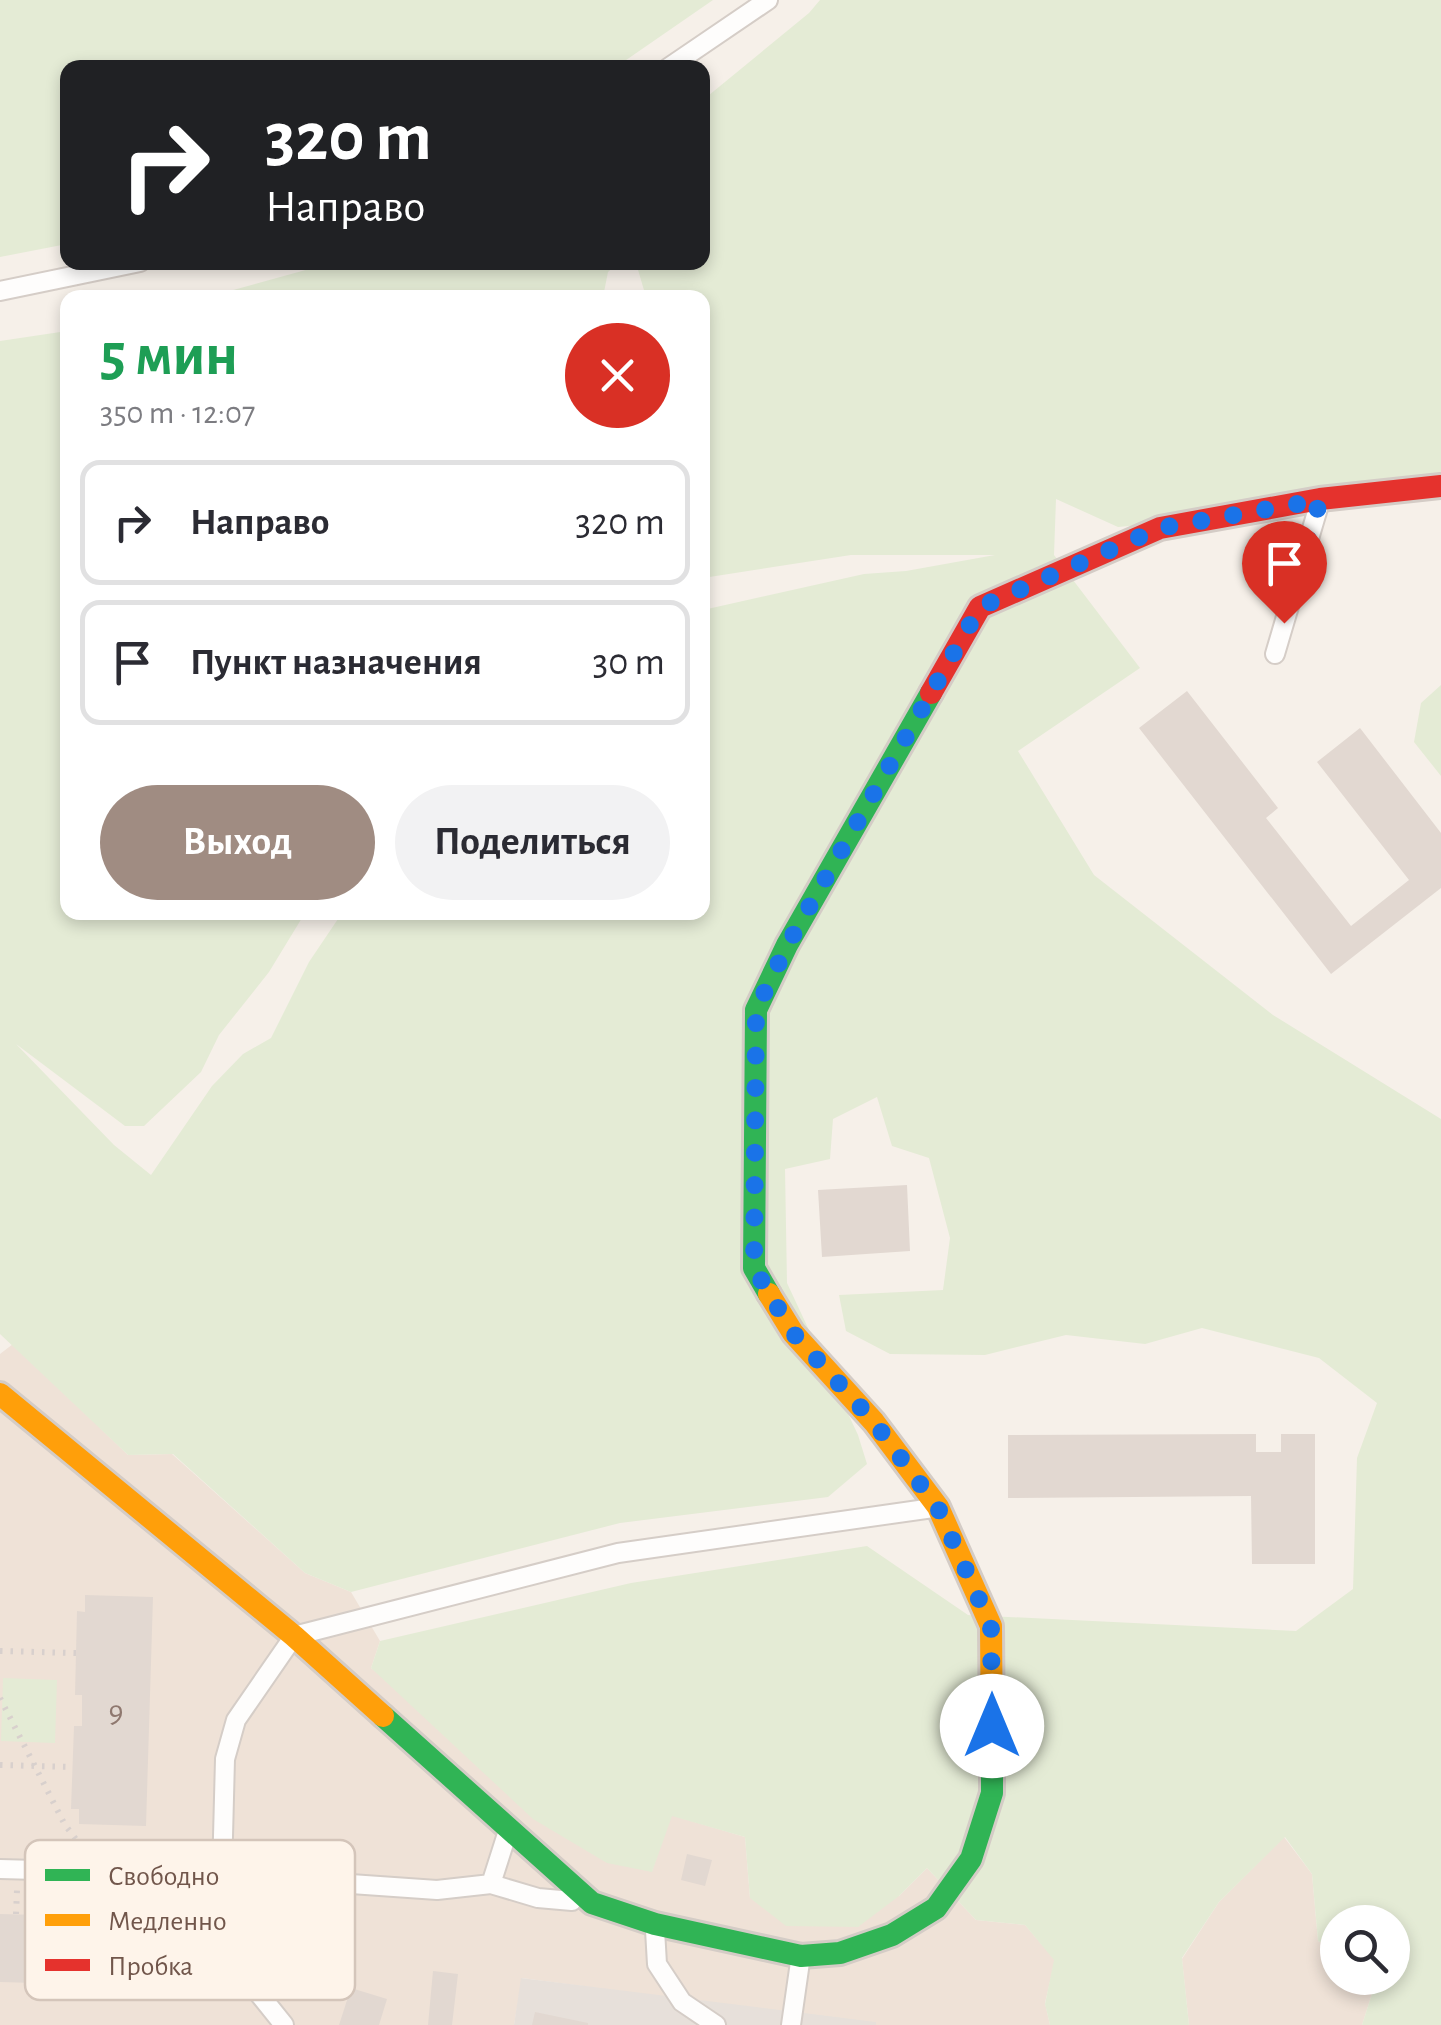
<!DOCTYPE html>
<html lang="ru">
<head>
<meta charset="utf-8">
<style>
  body { margin:0; font-family:"Alegreya Sans",sans-serif; background:#f2f2f3; color:#2b2b33; height:100vh; display:flex; flex-direction:column; font-size:38px; white-space:nowrap }
  * { box-sizing:border-box; margin:0 }
  p { font-size:32px; color:#7c7c81 }
  .icon { flex:none; width:55px; height:55px; fill:none; stroke:currentColor; stroke-width:2; stroke-linecap:round; stroke-linejoin:round }
  .map { position:relative; flex:1; overflow:hidden }
  .drawer { position:absolute; left:60px; top:290px; width:650px; height:630px; display:flex; flex-direction:column; background:#fff; border-radius:20px; box-shadow:0 5px 15px #0003 }
  .drawer>* { flex:none }
  .guide { position:absolute; left:60px; top:60px; width:650px; height:210px; border-radius:20px; box-shadow:0 5px 15px #0003; background:#202124; color:#fff; overflow:hidden }
  .controls { position:absolute; left:1320px; top:1905px; display:grid; gap:20px }
  .controls a { display:grid; place-items:center; width:90px; height:90px; border-radius:50%; background:#fff; box-shadow:0 5px 15px #0003; font-size:50px }
  .pin { position:absolute; display:grid; place-items:center; width:85px; height:85px; color:#fff; margin:-102px -42px; border-radius:50% 50% 50% 0; rotate:-45deg; box-shadow:0 0 10px #0007 }
  .pin .icon { rotate:45deg }
  .me { position:absolute; width:110px; margin:-55px; rotate:0deg; stroke-linejoin:round; filter:drop-shadow(0 0 8px #0008) }
  .turn { display:flex; align-items:center; gap:35px; height:210px; padding:0 40px; font-size:45px }
  .turn .icon { width:130px; height:130px; stroke-width:2.5 }
  .turn b { display:block; font-size:70px; line-height:85px }
  .round { display:grid; place-items:center; flex:none; width:105px; height:105px; border-radius:52px; background:#f2f2f3 }
  .overview { display:flex; align-items:center; justify-content:space-between; height:170px; padding:0 40px }
  h1 { font-size:60px; font-weight:700; line-height:75px; color:#1e9e55 }
  .primary-button { display:flex; gap:20px; margin-top:auto; padding:20px 40px }
  .primary-button a { flex:1; height:115px; border-radius:60px; background:#a08c82; color:#fff; font-size:40px; font-weight:700; line-height:115px; text-align:center }
  .primary-button a+a { background:#f2f2f3; color:#2b2b33 }
  ul { padding:0; list-style:none }
  li { display:flex; align-items:center; gap:30px; height:125px; margin:0 20px 15px; padding:0 20px; border:5px solid #e1e1e2; border-radius:20px }
  li div { flex:1 }
  li b { display:block; font-size:38px }
  li em { font-style:normal }
  .map>svg:first-child { display:block }
  .residential { fill:#efe2d7 }
  .industrial { fill:#e7e0da }
  .green { fill:#e4ebd5 }
  .building { fill:#e2d8d1 }
  .lines { fill:none; stroke-linecap:round; stroke-linejoin:round }
  .lane-casing { stroke:#d5cdc7; stroke-width:22 }
  .fast-casing { stroke:#d4ccc6; stroke-width:28 }
  .slow-casing { stroke:#d4ccc6; stroke-width:28 }
  .jam-casing { stroke:#d4ccc6; stroke-width:28 }
  .path { stroke:#d8d0cd; stroke-width:6; stroke-dasharray:2.5 8; stroke-linecap:butt }
  .lane { stroke:#fefdfc; stroke-width:18 }
  .fast { stroke:#30b455; stroke-width:22 }
  .slow { stroke:#ff9f0a; stroke-width:22 }
  .jam { stroke:#e5322d; stroke-width:22 }
  .route { stroke:#1a73e8; stroke-width:18; stroke-dasharray:0 32.4 }
  .labels { text-anchor:middle; stroke-width:8; stroke-linejoin:round; paint-order:stroke }
  .number-label { font-size:32px; fill:#8f786f }
  .key { fill:#fef4ea; stroke:#d4c5ba; stroke-width:2.5 }
  .key-label { font-size:28px; fill:#71564b }
</style>
</head>
<body>
<div class="map">
<svg width="1441" height="2025" viewBox="0 0 1441 2025">
  <rect width="100%" height="100%" fill="#f6f0e9"/>
  <path class="residential" d="M13,1344L128,1455L172,1454L305,1573L351,1592L380,1641L371,1668L652,1871L671,1815L745,1837L750,1898L899,1896L927,1868L976,1920L1025,1925L1055,1960L1045,2003L1050,2025H876L522,1978L514,2025H0V1354Z
    M1284,1837L1312,1874L1318,1941L1337,1951L1338,1978H1377L1362,2025H1189L1182,1959L1219,1902Z"/>
  <path class="industrial" d="M521,1978L876,2022V2025H514Z"/>
  <path class="green" d="M0,0H713L616,67L68,68L67,244L0,257Z
    M820,0H1441V498L1118,527L1056,499L1054,555L1140,668L1018,751L1094,875L1273,1015L1441,1119V2025H1362L1377,1978H1392V1922H1338L1337,1951L1318,1941L1312,1874L1285,1837L1219,1902L1182,1958L1189,2025H1050L1045,2004L1054,1960L1025,1925L976,1920L927,1868L899,1896L858,1927L786,1926L750,1898L745,1837L672,1816L652,1872L607,1863L533,1819L371,1668L380,1641L631,1583L867,1546L968,1615L1296,1631L1353,1589L1357,1458L1377,1403L1319,1358L1202,1328L1145,1344L1066,1335L985,1355L890,1354L846,1331L839,1295L943,1290L950,1238L929,1158L892,1146L877,1097L833,1119L830,1159L785,1169L787,1283L858,1435L867,1464L828,1497L620,1523L351,1592L305,1573L173,1454L128,1455L0,1334V341L67,331L68,912L305,913L269,972L219,1035L201,1072L144,1126H125L16,1044L114,1145L151,1175L212,1086L243,1054L271,1038L309,962L342,913L702,912L703,610L864,574L906,571L995,555H851L703,578L702,298L646,297L636,263L702,262L703,100L809,13Z
    M331,263V262L617,263L608,272L603,297H208Z
    M1441,685V776L1414,742L1421,703Z
    M3,1678L57,1680L55,1743L1,1741Z"/>
  <path class="building" d="M1187,691L1278,808L1266,818L1351,926L1409,880L1317,762L1360,728L1441,833V888L1331,974L1139,728Z
    M907,1185L910,1251L822,1257L818,1190Z
    M1256,1434V1452H1281V1434H1315V1564H1252L1251,1496L1008,1498V1435Z
    M85,1595L153,1597L146,1826L79,1824V1809H71L74,1726H82V1695H75L77,1611L85,1612Z
    M687,1854L712,1860L705,1886L681,1880Z
    M0,1914L40,1915V1920H75V1916L125,1917V1922H141L139,1986L0,1982Z
    M433,1971L458,1974L452,2025H428Z
    M351,1988L387,1999L379,2025H339Z
    M535,2012L588,2023V2025H532Z"/>
  <g class="lines">
    <g class="lane-casing">
      <path id="lane" d="M668,68L768,0
        M0,291L140,262
        M1275,654L1319,505
        M0,1869L222,1875L437,1890L491,1884L538,1898L572,1901
        M182,1874L235,1964L284,2025
        M222,1875L225,1759L236,1720L294,1636L618,1553L933,1508
        M491,1884L506,1837
        M655,1930L657,1964L682,2002L716,2025
        M791,2025L800,1962"/>
    </g>
    <g class="fast-casing">
      <path id="fast" d="M769,1294L754,1268L756,1010L787,945L931,693
        M383,1716L592,1903L655,1924L801,1956L840,1953L892,1935L936,1908L971,1859L992,1793V1752"/>
    </g>
    <g class="slow-casing">
      <path id="slow" d="M769,1294L793,1333L874,1422L938,1507L991,1626L992,1752
        M0,1394L294,1636L383,1716"/>
    </g>
    <g class="jam-casing">
      <path id="jam" d="M931,693L980,607L1160,528L1320,499L1441,486"/>
    </g>
    <path class="path" d="M0,1651L76,1653
      M0,1698L65,1825L82,1847
      M0,1765L73,1767
      M16,1914L17,1890
      M100,1916L101,1893"/>
    <use href="#lane" class="lane"/>
    <use href="#fast" class="fast"/>
    <use href="#slow" class="slow"/>
    <use href="#jam" class="jam"/>
  </g>
  <g class="lines">
    <path class="route" d="M992,1726L991,1626L938,1508L874,1422L793,1333L754,1268L756,1010L787,946L980,607L1160,528L1320,500L1284,623"/>
  </g>
  <g class="labels">
    <g class="number-label">
      <text x="116" y="1722">9</text>
    </g>
  </g>
  <rect x="25" y="1840" width="330" height="160" rx="15" class="key"/>
  <rect x="45" y="1869" width="45" height="12" fill="#30b455"/>
  <rect x="45" y="1914" width="45" height="12" fill="#ff9f0a"/>
  <rect x="45" y="1959" width="45" height="12" fill="#e5322d"/>
  <g class="key-label">
    <text x="108" y="1885">Свободно</text>
    <text x="108" y="1930">Медленно</text>
    <text x="108" y="1975">Пробка</text>
  </g>
</svg>
<div class="controls">
<a><svg class="icon" aria-label="search" viewBox="0 0 24 24"><circle cx="10" cy="10" r="6"/><path d="M15 15l6 6"/></svg></a>
</div>
<div class="pin" style="left:1284px;top:623px;background:#d93025"><svg class="icon" aria-label="arrive" viewBox="0 0 24 24"><path d="M6 21V4h12l-3 4 3 4H6"/></svg></div>
<svg class="me" style="left:992px;top:1726px" viewBox="-20 -20 40 40"><circle r="19" fill="#fff"/><path d="M0-13L10 11 0 6-10 11z" fill="#1a73e8"/></svg>
<div class="guide">
<div class="turn"><svg class="icon" aria-label="right" viewBox="0 0 24 24"><path d="M7 20v-9h11M14 6l5 5-5 5"/></svg><div><b>320 m</b>Направо</div></div>
</div>
<section class="drawer">
<div class="overview"><div><h1>5 мин</h1><p>350 m · 12:07</p></div><a class="round" style="background:#d93025;color:#fff"><svg class="icon" aria-label="close" viewBox="0 0 24 24"><path d="M6 6l12 12M18 6L6 18"/></svg></a></div>
<ul>
<li><svg class="icon" aria-label="right" viewBox="0 0 24 24"><path d="M7 20v-9h11M14 6l5 5-5 5"/></svg><div><b>Направо</b></div><em>320 m</em></li>
<li><svg class="icon" aria-label="arrive" viewBox="0 0 24 24"><path d="M6 21V4h12l-3 4 3 4H6"/></svg><div><b>Пункт назначения</b></div><em>30 m</em></li>
</ul>
<div class="primary-button"><a>Выход</a><a>Поделиться</a></div>
</section>
</div>
</body>
</html>
